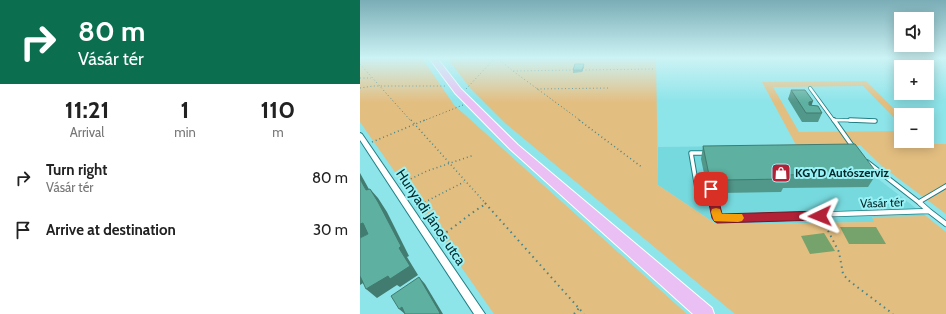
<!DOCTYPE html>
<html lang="en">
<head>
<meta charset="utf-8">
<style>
  body { margin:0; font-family:Cabin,sans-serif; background:#f2f2f2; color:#222; height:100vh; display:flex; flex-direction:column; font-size:15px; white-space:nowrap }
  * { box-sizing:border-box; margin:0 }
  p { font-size:13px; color:#767676 }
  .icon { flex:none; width:22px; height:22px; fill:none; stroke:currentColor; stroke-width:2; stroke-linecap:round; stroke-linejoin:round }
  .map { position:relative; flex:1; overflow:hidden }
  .sheet { display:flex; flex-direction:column; background:#fff; width:360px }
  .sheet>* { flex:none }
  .banner { background:#0b6e4f; color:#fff; overflow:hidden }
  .buttons { position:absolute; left:534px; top:12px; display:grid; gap:8px }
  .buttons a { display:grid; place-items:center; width:40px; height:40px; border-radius:0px; background:#fff; box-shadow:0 2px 10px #0003; font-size:20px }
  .pin { position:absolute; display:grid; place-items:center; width:34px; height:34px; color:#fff; margin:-17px; border-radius:8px; box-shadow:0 2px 6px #0006 }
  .me { position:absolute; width:44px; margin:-22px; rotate:268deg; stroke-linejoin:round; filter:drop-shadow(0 0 3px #0008) }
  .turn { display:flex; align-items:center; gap:14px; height:84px; padding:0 12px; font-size:18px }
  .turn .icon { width:52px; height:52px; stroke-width:2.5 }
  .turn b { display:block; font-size:28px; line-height:34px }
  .eta { display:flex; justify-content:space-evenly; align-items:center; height:68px; text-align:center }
  .eta b { font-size:24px; font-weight:800; line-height:28px }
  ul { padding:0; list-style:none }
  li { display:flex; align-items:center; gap:12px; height:52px; padding:0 12px }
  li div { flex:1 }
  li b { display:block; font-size:15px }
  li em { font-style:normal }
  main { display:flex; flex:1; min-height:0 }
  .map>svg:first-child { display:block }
  .built { fill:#76d9dd }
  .green { fill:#e3be81 }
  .water { fill:#76a36b }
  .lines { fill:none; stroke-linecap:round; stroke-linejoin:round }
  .service-far2-casing { stroke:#1f7e83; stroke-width:4 }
  .service-far1-casing { stroke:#1f7e83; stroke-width:5.5 }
  .service-casing { stroke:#1f7e83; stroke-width:6 }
  .minor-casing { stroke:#1f7e83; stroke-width:2 }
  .primary-casing { stroke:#fff; stroke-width:2 }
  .path-far2 { stroke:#468589; stroke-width:1; stroke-dasharray:1 2.5; stroke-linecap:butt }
  .path-far1 { stroke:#468589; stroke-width:1.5; stroke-dasharray:1 3; stroke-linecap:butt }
  .path { stroke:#468589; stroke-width:2; stroke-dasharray:1.5 4; stroke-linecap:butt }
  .service-far2 { stroke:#fff; stroke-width:2.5 }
  .service-far1 { stroke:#fff; stroke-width:3.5 }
  .service { stroke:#fff; stroke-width:4.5 }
  .minor { fill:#fff; fill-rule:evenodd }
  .primary { fill:#eabff4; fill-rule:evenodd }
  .wall { fill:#51978a }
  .shaded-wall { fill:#427b70 }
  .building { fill:#5eb0a0; stroke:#427b70 }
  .route { fill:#b32136; stroke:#741523 }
  .slow { fill:#f59e0b }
  .labels { text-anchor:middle; stroke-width:4; stroke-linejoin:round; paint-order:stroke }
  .poi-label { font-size:12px; font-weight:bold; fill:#002729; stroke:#9af2f6; text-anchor:start }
  .street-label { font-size:12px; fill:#002729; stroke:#9af2f6 }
  .near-street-label { font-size:14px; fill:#002729; stroke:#9af2f6 }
</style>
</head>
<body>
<main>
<section class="sheet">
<div class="banner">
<div class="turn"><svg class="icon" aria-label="right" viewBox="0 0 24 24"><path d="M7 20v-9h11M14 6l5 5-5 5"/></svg><div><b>80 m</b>Vásár tér</div></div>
</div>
<div class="eta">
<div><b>11:21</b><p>Arrival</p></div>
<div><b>1</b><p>min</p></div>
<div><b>110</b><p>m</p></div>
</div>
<ul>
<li><svg class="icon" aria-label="right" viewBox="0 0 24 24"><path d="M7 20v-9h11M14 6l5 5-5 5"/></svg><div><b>Turn right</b><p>Vásár tér</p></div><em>80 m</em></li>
<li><svg class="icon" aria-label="arrive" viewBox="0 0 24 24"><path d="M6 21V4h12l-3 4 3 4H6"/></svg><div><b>Arrive at destination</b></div><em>30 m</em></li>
</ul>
</section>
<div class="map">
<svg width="586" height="314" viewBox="0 0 586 314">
  <rect width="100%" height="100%" fill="#8de4e9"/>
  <path class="built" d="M483,145L508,171L566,216L512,217L515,222L356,224L298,185V147Z"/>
  <path class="green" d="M0,58H62L94,105L327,314H134L0,122Z
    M87,58H296L298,185L356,224L514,222L512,217L566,216L586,232V314H375L145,123L110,88Z
    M506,81L541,116V125L503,86L413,87L439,132L541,131V141H566L569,144H586V214L523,167L500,145H436L402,82Z"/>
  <path class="water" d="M480,227H516L526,244H489Z
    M464,233L475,251L450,254L441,236Z"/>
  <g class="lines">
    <g class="service-far2-casing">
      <path id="service-far2" d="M450,88L474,121
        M474,120L515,121"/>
    </g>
    <g class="service-far1-casing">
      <path id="service-far1" d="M474,120L493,147
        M490,120L515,121
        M347,153H331L338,194H352
        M507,162L561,204
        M351,189L354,204
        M559,202L586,186"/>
    </g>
    <g class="service-casing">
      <path id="service" d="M354,203L357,218L569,211L586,224
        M560,203L569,211"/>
    </g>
    <g class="minor-casing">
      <path id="minor" d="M0,133L2,134L125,314H114L0,140Z"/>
    </g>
    <g class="primary-casing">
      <path id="primary" d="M69,58H77L101,89L158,145L352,308L354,314H333L150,149L95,93Z"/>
    </g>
    <path class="path-far2" d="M137,58L153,71L215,70
      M432,58H436
      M0,64L51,121
      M222,70L295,69
      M153,71L221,121
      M0,78H11
      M0,88L13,86H85
      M106,89L135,58
      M177,89L248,88
      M63,121L103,105"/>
    <path class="path-far1" d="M51,120L126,204
      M219,120L283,168
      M12,142L65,120
      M40,184L67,171L114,155
      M61,204L104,182"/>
    <path class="path" d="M125,203L224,314
      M56,207L63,203
      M463,221L479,252L483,274L488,280L533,314
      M77,238C95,228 108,214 126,204
      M214,314L219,308"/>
    <use href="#service-far2" class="service-far2"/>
    <use href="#service-far1" class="service-far1"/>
    <use href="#service" class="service"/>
    <use href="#minor" class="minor"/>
    <use href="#primary" class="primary"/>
  </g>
  <path class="wall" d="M224,67L222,72L213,73V70Z
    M431,90L462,113L458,122H442L428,99Z
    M343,146L517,173L508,187L423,188L421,192L360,193L359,188H354L351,186L347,188L341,159Z"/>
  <path class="shaded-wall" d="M224,64V67L222,72V70Z
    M453,101L450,110L449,102Z
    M0,173L15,200L6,190L0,179Z
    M353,173L351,186L347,188L349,175Z
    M10,189L18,198L27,212L49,256L47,257L58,275L40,287L37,285L17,298L6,289L39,248Z
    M3,223L12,232L0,238V224Z
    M0,273L8,280L0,285Z
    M59,277L65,284L83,314H79Z
    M42,307L48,314H45L39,309Z"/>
  <path class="building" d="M215,64H224L222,70H213Z
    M431,90H445L453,101L449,102V105L458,106L462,113H446Z
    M495,144L517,173L424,175L426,179L363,180L362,175H357L353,173L349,175L343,146Z
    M0,179L6,190L10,189L18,202L41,246L39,248L50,266L30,279L28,276L6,289L0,276V238L8,234L3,223L0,224Z
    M59,277L80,313L79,314H45L42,307L39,309L31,296Z"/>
  <linearGradient id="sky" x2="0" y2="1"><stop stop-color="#7aadb6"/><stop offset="0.57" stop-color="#ccf3f5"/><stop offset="1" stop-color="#ccf3f5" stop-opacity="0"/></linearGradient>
  <rect width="586" height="102" fill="url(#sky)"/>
  <path class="route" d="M351,185L355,186L356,189L362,214L460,211L464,212L466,216L464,219L460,220L357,223L354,221L352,218L346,189L348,186Z"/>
  <path class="slow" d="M356,208L360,209L362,214H382L384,218L382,221L378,222L354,221L351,212L352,209Z"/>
  <defs>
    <g id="shop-square" transform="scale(1)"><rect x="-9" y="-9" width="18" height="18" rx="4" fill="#b32136" stroke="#9af2f6"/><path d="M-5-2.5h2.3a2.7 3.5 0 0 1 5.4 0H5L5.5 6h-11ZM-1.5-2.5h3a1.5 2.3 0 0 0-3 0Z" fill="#fff"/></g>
  </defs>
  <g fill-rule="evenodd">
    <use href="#shop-square" x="421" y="173"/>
  </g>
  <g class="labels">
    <g class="poi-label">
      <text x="435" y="177">KGYD Autószerviz</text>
    </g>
    <g class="street-label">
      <text transform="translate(522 203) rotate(-2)" y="4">Vásár tér</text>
    </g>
    <g class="near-street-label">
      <text transform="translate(71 217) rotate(56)" y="5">Hunyadi János utca</text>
    </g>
  </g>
</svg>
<div class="buttons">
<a><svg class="icon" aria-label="sound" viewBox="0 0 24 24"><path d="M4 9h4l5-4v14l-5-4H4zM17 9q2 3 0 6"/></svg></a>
<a>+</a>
<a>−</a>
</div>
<div class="pin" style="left:351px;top:189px;background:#d93025"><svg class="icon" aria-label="arrive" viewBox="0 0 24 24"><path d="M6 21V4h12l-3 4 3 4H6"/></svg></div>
<svg class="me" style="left:460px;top:216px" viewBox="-20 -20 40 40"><path d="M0-17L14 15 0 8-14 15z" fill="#b32136" stroke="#fff" stroke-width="4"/></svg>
</div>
</main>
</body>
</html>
